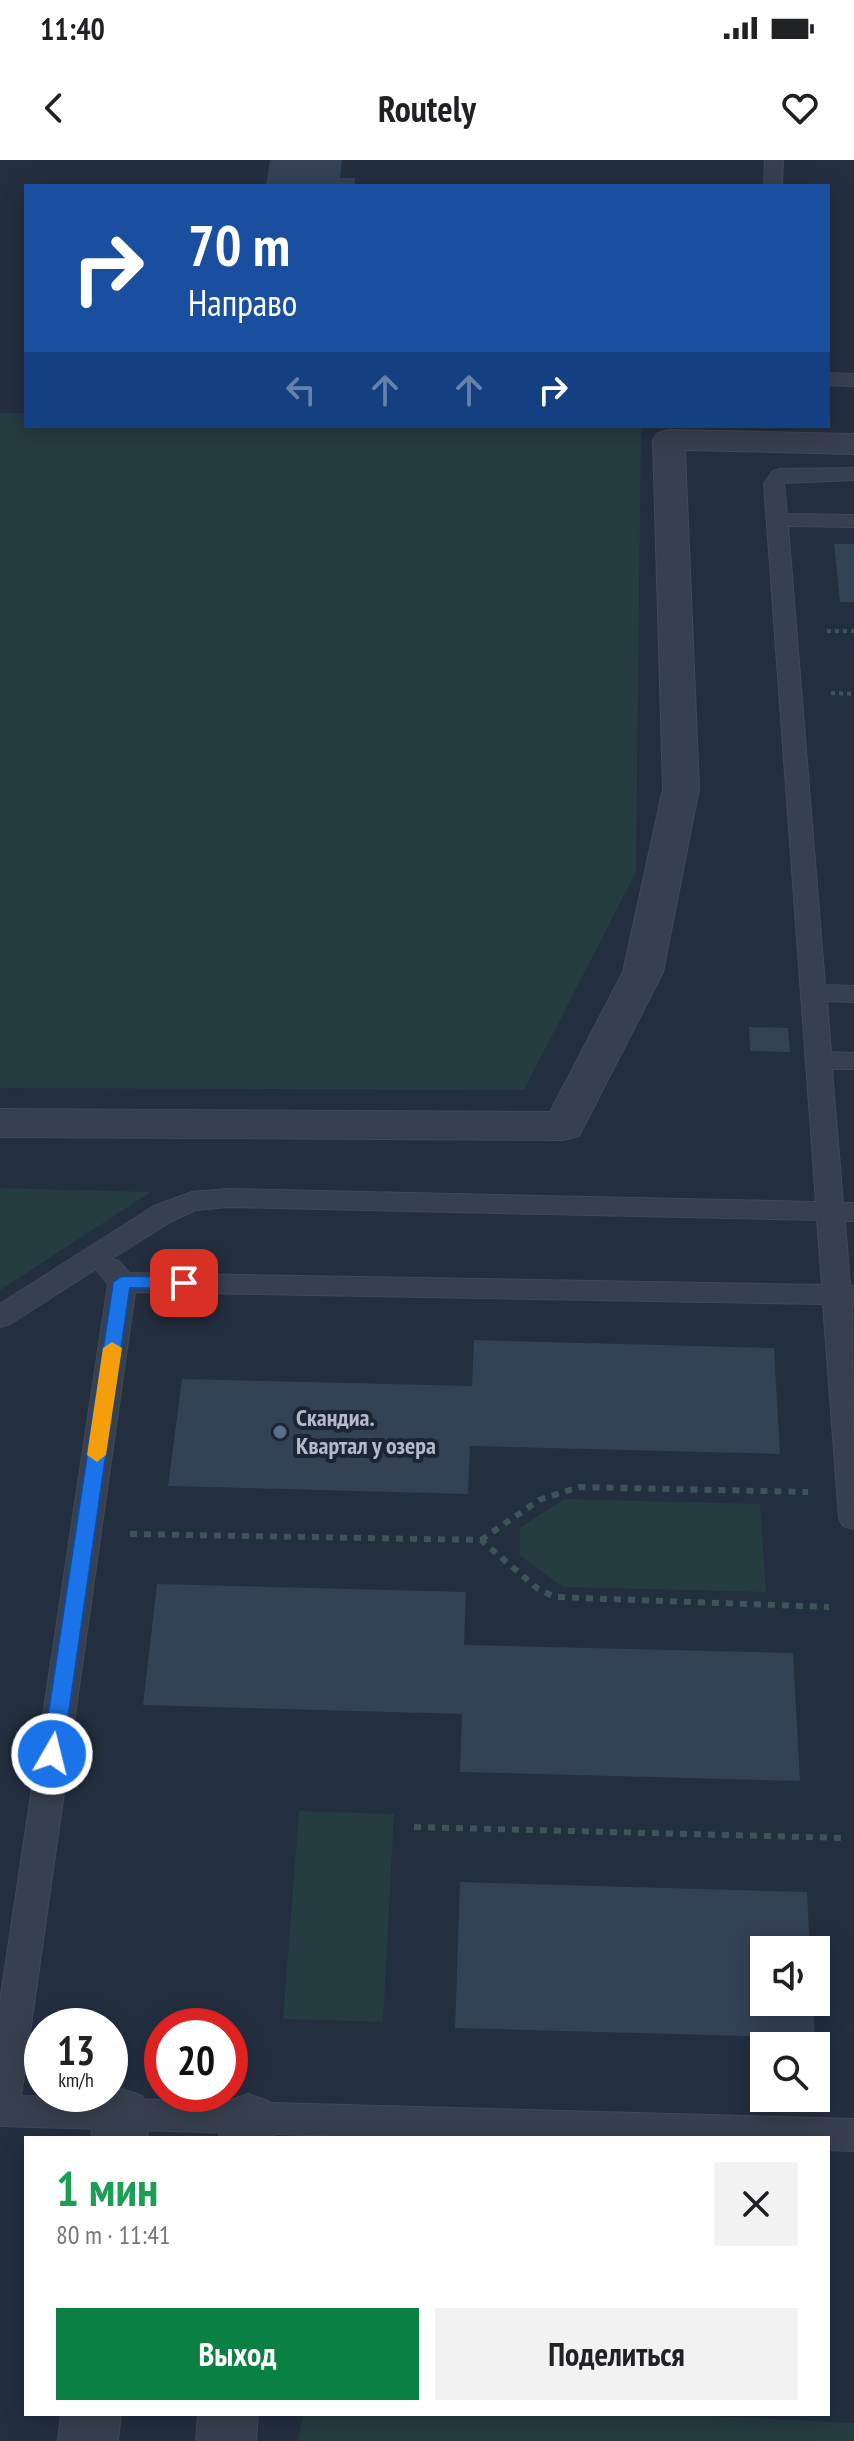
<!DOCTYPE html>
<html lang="ru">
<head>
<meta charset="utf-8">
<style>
  body { margin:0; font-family:"PT Sans Narrow",sans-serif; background:#f2f2f2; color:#202124; height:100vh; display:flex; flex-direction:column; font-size:30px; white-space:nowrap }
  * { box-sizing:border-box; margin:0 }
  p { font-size:26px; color:#757577 }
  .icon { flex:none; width:44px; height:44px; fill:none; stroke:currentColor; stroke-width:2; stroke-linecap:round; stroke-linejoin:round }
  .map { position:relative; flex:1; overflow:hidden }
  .details { position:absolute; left:24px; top:1976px; width:806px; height:280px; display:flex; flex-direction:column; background:#fff; border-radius:0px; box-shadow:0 4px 20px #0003 }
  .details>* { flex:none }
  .guide { position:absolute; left:24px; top:24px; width:806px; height:244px; border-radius:0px; box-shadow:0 4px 20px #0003; background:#1a4fa0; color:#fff; overflow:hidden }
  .controls { position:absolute; left:750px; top:1776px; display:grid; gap:16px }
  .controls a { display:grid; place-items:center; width:80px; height:80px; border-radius:0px; background:#fff; box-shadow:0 4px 20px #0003; font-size:40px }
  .speed { position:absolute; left:24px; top:1848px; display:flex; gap:16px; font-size:40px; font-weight:700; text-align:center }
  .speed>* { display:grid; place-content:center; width:104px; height:104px; border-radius:50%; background:#fff; box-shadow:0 4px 20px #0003; line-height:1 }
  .speed small { font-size:20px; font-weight:400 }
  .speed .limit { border:12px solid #d22; background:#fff; color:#111 }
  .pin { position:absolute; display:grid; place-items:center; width:68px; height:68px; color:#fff; margin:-34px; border-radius:16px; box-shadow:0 4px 12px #0006 }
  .me { position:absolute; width:88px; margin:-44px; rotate:8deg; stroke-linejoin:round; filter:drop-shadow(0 0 6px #0008) }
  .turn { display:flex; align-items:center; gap:28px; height:168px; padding:0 32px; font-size:36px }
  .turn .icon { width:104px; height:104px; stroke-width:2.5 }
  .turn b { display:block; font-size:56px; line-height:68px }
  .lanes { display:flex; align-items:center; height:76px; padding:0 32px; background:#0003; justify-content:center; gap:40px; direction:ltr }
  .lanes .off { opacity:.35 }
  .round { display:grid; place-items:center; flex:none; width:84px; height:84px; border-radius:0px; background:#f2f2f2 }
  .summary { display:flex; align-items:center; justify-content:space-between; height:136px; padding:0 32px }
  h1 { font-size:48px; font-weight:800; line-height:60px; color:#1e9e55 }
  .button { display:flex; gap:16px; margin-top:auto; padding:16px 32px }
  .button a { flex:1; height:92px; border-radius:0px; background:#0b8043; color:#fff; font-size:32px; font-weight:800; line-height:92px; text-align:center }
  .button a+a { background:#f2f2f2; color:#202124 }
  .status { display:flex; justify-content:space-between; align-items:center; height:56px; padding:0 40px; background:#fff; direction:ltr }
  .status svg { height:22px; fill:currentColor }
  header { display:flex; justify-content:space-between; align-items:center; height:104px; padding:0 32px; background:#fff; font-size:36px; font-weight:800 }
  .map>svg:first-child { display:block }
  .green { fill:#253c40 }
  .building { fill:#344255 }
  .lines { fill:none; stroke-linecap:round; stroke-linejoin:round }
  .lane-casing { stroke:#404958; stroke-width:2 }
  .street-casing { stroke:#404958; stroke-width:2 }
  .path-far1 { stroke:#3e5558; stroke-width:4; stroke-dasharray:4 4; stroke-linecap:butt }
  .path { stroke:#3e5558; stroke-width:6; stroke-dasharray:7 7; stroke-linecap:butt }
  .lane { fill:#37404f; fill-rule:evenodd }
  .street { fill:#37404f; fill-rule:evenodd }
  .route { fill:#1a73e8; stroke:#114b97; stroke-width:2 }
  .slow { fill:#f59e0b }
  .service-dot { fill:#5c6f8a; stroke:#1c2534; stroke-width:3 }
  .labels { text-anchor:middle; stroke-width:8; stroke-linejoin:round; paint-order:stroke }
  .poi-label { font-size:24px; font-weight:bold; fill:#b3bbca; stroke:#1c2534; text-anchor:start }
</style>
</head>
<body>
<div class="status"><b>11:40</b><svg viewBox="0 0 49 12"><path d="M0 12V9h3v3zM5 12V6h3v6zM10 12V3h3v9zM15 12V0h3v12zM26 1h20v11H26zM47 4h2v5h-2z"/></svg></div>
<header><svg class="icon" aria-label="back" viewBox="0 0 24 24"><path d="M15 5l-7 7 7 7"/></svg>Routely<svg class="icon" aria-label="heart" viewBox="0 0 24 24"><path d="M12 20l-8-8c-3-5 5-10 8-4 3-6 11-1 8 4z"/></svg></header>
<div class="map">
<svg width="854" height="2281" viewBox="0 0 854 2281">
  <rect width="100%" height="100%" fill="#232e3f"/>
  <path class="green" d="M0,253H26V266H641L636,712L524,930L0,928Z
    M0,1028L151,1032L0,1130Z
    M564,1339L760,1344L766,1432L563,1427L520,1396V1368Z
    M299,1651L394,1654L383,1862L283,1859Z
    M303,2254H674L854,2263V2281H298Z"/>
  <path class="building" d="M270,0H342L340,18H355L354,26H266Z
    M834,384H854V442H840Z
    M749,867L788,868L790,892L750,891Z
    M474,1180L774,1188L780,1294L470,1286L468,1334L168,1326L182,1219L472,1226Z
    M157,1424L466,1432L464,1485L793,1493L800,1621L460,1612L462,1554L143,1545Z
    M460,1722L807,1732L810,1790H764V1842H813L815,1878L455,1868Z"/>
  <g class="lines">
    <g class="lane-casing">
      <path id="lane" d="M765,0H783L782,26H764Z
        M828,213L854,214V226L828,225Z
        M854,308V320L784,323L787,354L854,355V367L788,366L825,825L854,826V842L827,841L831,892L854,893V909H832L843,1043H854V1061H845L850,1125L854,1126V1144L852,1145L854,1369L843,1366L839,1358L823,1144L135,1132L21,1936L854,1959V1991L828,1990V1978H411L0,1966V1841L108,1124L96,1109L10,1164L0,1167V1144L154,1046L192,1032L228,1029L816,1042L764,323L773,311L780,309ZM228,1047L817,1060L822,1125L129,1113L119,1101L111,1099L174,1060L196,1050Z"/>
    </g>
    <g class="street-casing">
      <path id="street" d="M669,270L854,274V294L685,290L699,629L663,812L579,976L564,980L0,977V949L550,952L623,812L663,629L653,280L658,273Z
        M122,1929L142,1936L150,1953L147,1978H91L94,1953L102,1936Z
        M248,1934L268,1941L276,1958L275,1978H219L220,1958L228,1941Z
        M61,2254H121L118,2281H58Z
        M198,2254H258L256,2281H196Z"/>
    </g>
    <path class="path-far1" d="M827,471H854
      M831,533L854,534"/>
    <path class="path" d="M130,1374L481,1380L538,1429L555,1437L829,1447
      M481,1380L539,1340L579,1327L808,1332
      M414,1667L845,1678"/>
    <use href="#lane" class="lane"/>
    <use href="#street" class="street"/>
  </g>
  <path class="route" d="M122,1116L184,1117L193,1123L184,1129L130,1128L63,1594L60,1600L52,1603L45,1600L42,1594L113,1122Z"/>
  <path class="slow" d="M112,1182L122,1188L106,1295L97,1302L87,1295L103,1188Z"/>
  <circle class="service-dot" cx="280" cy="1272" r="8"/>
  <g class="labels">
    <g class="poi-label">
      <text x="296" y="1266">Скандиа.<tspan x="296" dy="28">Квартал у озера</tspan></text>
    </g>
  </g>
</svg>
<div class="controls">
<a><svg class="icon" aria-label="sound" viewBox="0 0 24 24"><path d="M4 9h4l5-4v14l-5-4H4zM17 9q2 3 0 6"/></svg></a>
<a><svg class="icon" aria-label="search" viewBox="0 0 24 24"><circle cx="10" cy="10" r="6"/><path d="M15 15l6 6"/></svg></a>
</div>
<div class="speed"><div>13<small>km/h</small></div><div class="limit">20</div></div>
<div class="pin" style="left:184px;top:1123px;background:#d93025"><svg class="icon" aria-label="arrive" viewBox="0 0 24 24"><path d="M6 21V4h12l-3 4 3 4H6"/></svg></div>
<svg class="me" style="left:52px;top:1594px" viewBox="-20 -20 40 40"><circle r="17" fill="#1a73e8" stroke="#fff" stroke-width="3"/><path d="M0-11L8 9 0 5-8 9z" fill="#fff"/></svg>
<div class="guide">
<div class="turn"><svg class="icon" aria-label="right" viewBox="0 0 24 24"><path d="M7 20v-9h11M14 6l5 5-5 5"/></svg><div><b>70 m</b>Направо</div></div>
<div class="lanes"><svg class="icon off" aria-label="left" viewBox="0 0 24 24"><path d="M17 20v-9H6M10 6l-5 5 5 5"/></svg><svg class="icon off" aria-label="ahead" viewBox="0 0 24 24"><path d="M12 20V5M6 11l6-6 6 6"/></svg><svg class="icon off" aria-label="ahead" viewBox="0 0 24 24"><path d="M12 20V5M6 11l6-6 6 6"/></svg><svg class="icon" aria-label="right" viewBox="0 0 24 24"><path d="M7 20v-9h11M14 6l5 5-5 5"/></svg></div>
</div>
<section class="details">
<div class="summary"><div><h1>1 мин</h1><p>80 m · 11:41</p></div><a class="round"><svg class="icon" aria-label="close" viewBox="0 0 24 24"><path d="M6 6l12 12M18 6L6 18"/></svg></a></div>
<div class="button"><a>Выход</a><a>Поделиться</a></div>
</section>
</div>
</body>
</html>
